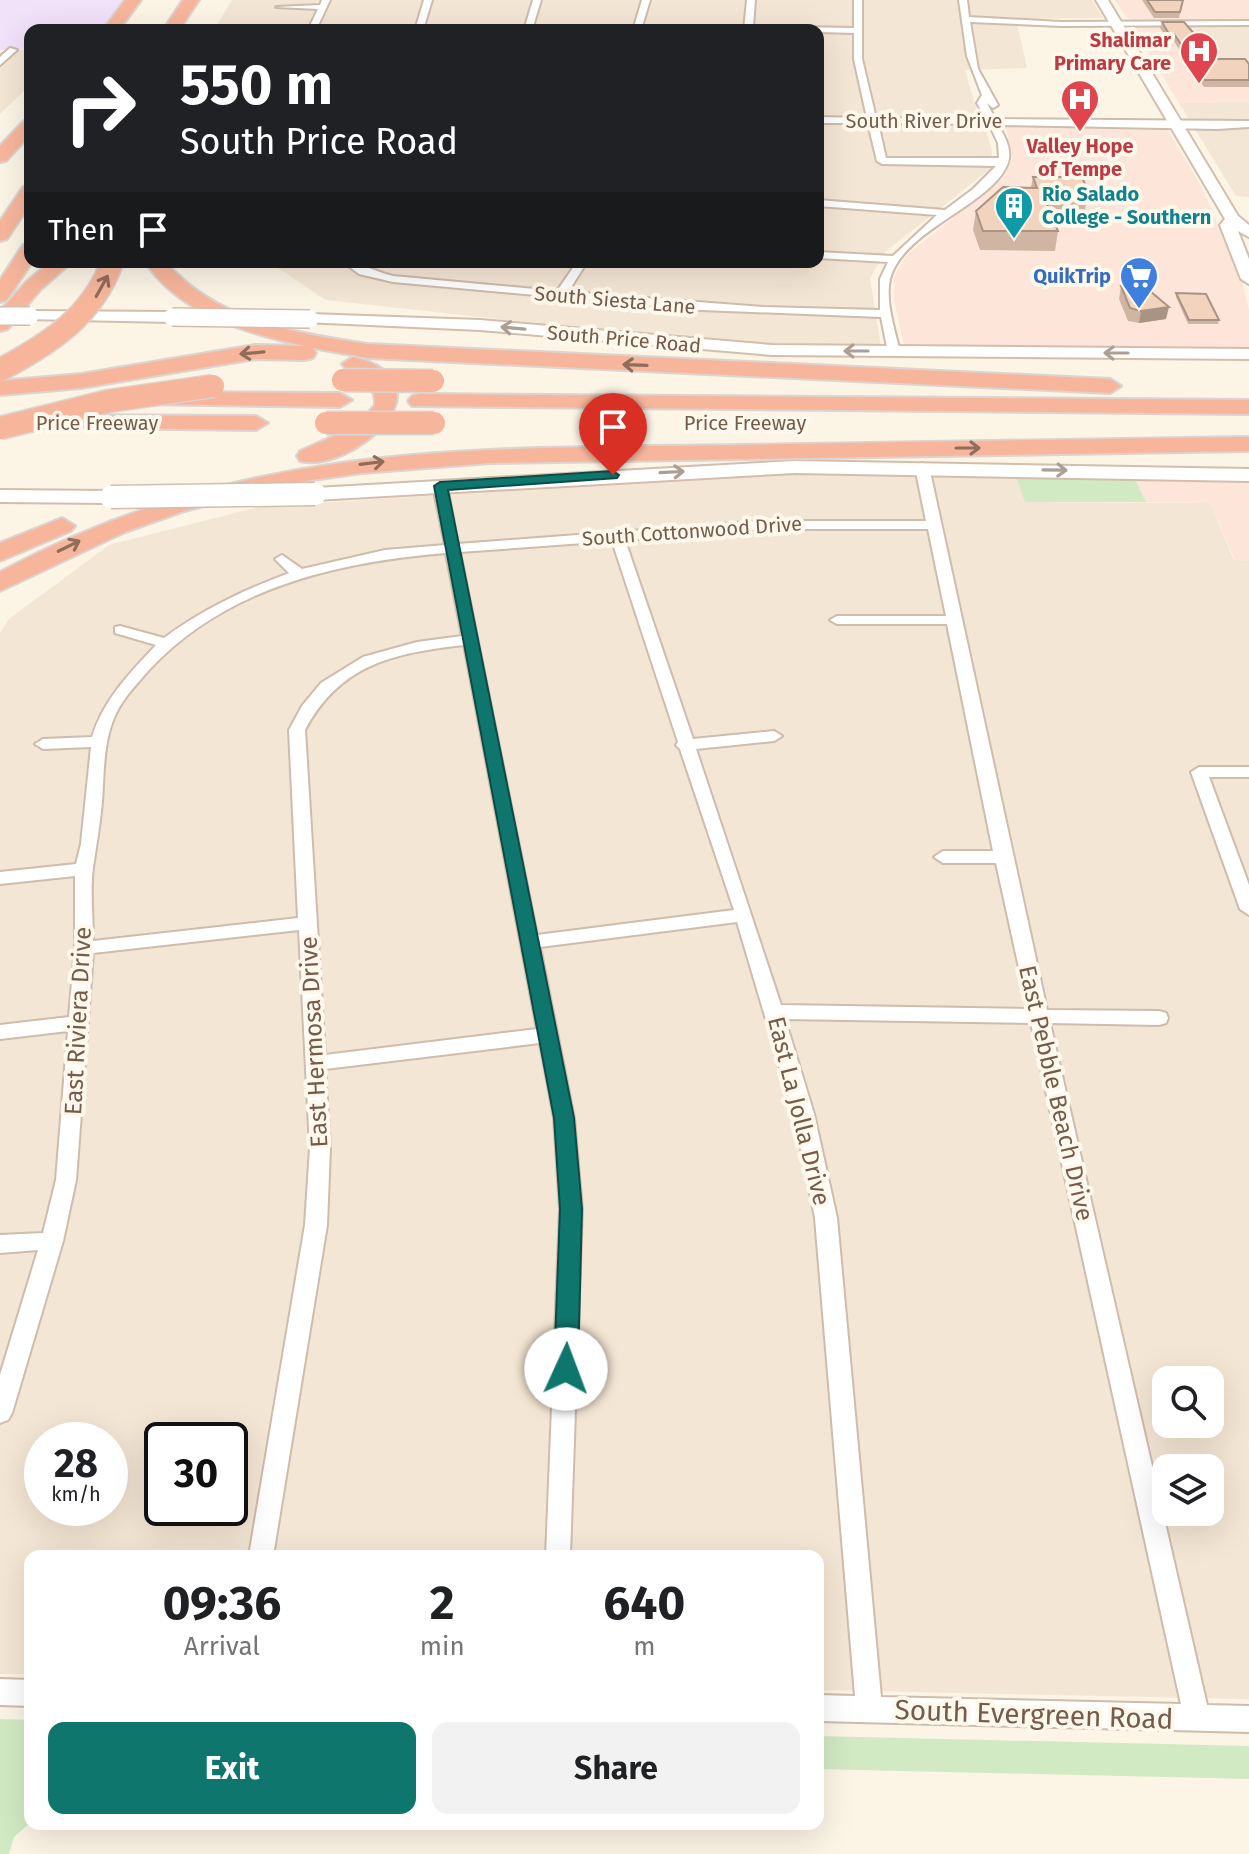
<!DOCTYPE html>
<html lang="en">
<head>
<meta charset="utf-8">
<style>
  body { margin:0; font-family:"Fira Sans",sans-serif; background:#f2f2f2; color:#202124; height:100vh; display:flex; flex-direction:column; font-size:30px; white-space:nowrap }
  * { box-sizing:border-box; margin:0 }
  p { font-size:26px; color:#757577 }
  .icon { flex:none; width:44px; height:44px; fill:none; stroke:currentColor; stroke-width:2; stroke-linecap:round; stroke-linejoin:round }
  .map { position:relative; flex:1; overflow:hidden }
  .side { position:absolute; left:24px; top:1550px; width:800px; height:280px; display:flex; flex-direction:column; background:#fff; border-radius:16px; box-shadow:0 8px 32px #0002 }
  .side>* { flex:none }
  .banner { position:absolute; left:24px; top:24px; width:800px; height:244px; border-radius:16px; box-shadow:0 8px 32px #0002; background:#202124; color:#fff; overflow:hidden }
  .buttons { position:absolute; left:1152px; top:1366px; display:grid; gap:16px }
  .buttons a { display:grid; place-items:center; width:72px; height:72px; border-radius:16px; background:#fff; box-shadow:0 8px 32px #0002; font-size:40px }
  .speed { position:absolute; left:24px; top:1422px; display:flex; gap:16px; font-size:40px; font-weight:700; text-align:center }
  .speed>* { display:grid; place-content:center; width:104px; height:104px; border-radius:50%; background:#fff; box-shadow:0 8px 32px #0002; line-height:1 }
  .speed small { font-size:20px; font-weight:400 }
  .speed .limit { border:4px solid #111; border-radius:12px; background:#fff; color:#111 }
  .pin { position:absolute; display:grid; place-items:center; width:68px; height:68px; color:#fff; margin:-82px -34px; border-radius:50% 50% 50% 0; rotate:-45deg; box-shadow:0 0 8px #0007 }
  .pin .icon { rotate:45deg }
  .me { position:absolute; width:88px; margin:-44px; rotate:2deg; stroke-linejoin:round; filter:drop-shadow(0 0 6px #0008) }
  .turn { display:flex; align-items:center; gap:28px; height:168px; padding:0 24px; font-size:36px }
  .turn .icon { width:104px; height:104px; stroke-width:2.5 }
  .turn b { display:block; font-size:56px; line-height:68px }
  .then { display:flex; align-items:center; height:76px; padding:0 24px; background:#0003; gap:16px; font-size:30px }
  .eta { display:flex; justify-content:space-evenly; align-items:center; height:136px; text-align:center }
  .eta b { font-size:48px; font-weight:700; line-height:56px }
  .action { display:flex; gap:16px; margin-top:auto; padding:16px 24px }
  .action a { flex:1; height:92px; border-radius:16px; background:#0f766e; color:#fff; font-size:32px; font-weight:700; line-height:92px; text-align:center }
  .action a+a { background:#f2f2f2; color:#202124 }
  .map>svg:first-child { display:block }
  .residential { fill:#f4e6d4; fill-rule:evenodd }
  .commercial { fill:#fde5d9 }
  .education { fill:#f1e2f9 }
  .green { fill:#d2eac4 }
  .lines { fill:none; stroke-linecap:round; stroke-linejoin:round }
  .minor-casing { stroke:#cebcac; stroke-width:4 }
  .secondary-casing { stroke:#d3beac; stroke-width:4 }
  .motorway-casing { stroke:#dbd4d0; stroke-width:4 }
  .minor { fill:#fff; fill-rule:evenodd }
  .secondary { fill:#fff; fill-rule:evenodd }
  .motorway { fill:#f7b69c; fill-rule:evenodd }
  .secondary-bridge-far1-casing { stroke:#d3beac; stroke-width:20; stroke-linecap:butt }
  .secondary-bridge-casing { stroke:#d3beac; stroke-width:25; stroke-linecap:butt }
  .motorway-bridge-casing { stroke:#dbd4d0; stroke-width:25; stroke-linecap:butt }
  .secondary-bridge-far1 { stroke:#fff; stroke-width:17 }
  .secondary-bridge { stroke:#fff; stroke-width:22 }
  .motorway-bridge { stroke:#f7b69c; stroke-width:22 }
  .wall { fill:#d0b5a3 }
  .shaded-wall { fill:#a99484 }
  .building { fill:#f2d3bd; stroke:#a99484; stroke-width:2 }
  .oneway { stroke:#906d5a }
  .oneway2 { stroke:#ad9d92 }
  .route { fill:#0f766e; stroke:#0a4d48; stroke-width:2 }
  .labels { text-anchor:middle; stroke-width:8; stroke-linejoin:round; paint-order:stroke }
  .far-health-label { font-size:20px; font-weight:bold; fill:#be3a42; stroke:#fff8ec; text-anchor:end }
  .far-street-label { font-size:20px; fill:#765b4a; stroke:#fff8ec }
  .far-culture-label { font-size:20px; font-weight:bold; fill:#0d838f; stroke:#fff8ec; text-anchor:start }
  .far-shop-label { font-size:20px; font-weight:bold; fill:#366cbe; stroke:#fff8ec; text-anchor:end }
  .street-label { font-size:24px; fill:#765b4a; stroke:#fff8ec }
  .near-street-label { font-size:28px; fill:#765b4a; stroke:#fff8ec }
</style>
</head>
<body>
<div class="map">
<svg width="1249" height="1854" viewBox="0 0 1249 1854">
  <rect width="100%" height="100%" fill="#fcf4e5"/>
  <path class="residential" d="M232,0H1092L1103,18L1016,19L1027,68L965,70L979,118L818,116V30H214Z
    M1192,24L1249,25V65L1219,64Z
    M30,49V85L0,114V52Z
    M1249,102V197L1236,196L1179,103Z
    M818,123L980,125L985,127L992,151L990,169L885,252L870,278L881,347L717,343L326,300L269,262H818Z
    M780,473H1014L1025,502L1210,503L1234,560L1249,561V1699L818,1690V1556H30V1674H0V633L9,619L109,545L258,507ZM1166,1380H1210V1424H1166ZM42,1440H110V1508H42ZM162,1440H230V1508H162ZM1166,1468H1210V1512H1166Z"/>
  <path class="commercial" d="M1115,0H1249V22L1135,21L1127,18Z
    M1192,24L1219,64L1249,65V102L1179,103L1132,26Z
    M1005,125L1166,127L1202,188L1240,274L1249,310V350L904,345L894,300V276L907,255L1004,177L1013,157Z
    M1133,475L1249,481V561L1235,560L1210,503L1146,502Z"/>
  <path class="education" d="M0,0H124L101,30H30V48L13,50H0Z"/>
  <path class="green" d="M1014,473L1133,475L1146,502H1025Z
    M0,1719L30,1720V1823L14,1837L9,1854H0Z
    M818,1736L1249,1746V1779L818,1769Z"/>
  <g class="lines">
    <g class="minor-casing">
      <path id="minor" d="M322,0H330L316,30H308L318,9L276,7L320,5Z
        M424,0H432L423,30H415Z
        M533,0H541L532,30H524Z
        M642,0H650L641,30H633Z
        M747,0H755L753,26L854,28V0H862V59L876,118L986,119L977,103L982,95L967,56L959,0H967L969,17L1061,22L1249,21V25L1061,26L970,22L978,69L998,105L993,108L987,103L995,119L1249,121V127L1217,129L998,125C1004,135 1011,147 1009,159C999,203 903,228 890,279C885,302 895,330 900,352L894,356L888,352L881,317L701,310L393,282L359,274L343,262C359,262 376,272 393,276L557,291L577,262H587L568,292L763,307L880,310V279L888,262L818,258V252L893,256L937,215L818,206V200L945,210L973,189L996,166L882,164L877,161L868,123H818V117L867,118L854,59V33L818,32V30H744ZM878,123L989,124L998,143L999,158H886Z
        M10,48L17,50L0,65V57Z
        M922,463L929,467L1047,1010L1159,1011L1166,1013L1168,1018L1166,1023L1159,1025L1050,1023L1207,1705L1249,1706V1732L818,1721V1695L855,1696L815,1218L794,1114L737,922L540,947L574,1118L582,1209L570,1556H546L560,1209L554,1118L540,1043L325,1069L330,1148L327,1225L273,1556H249L305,1225L310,1148L299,930L93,953L76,1180L63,1241L12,1413L8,1420L0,1423V1375L38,1250L0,1253V1235L43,1233L56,1180L68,1031L0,1039V1025L69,1017L75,948V876L0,884V872L76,864L81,844L91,747L43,749L35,744L43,739L92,737C104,699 129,674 156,645L115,633V627L120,626L164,638C203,609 244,590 289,573L275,559L282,555L302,569L385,550L445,545L433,486L440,482L447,486L458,544L762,521H926L915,467ZM762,529H928L946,616H837L830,620L837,624H947L993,851H943L934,857L943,863H996L1028,1009L781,1005L696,749L774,741L782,736L774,731L693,739L625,540ZM612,541L678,742L676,745L680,749L734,910L537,935L460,552ZM446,553L462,636L417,642L363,657L321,683L302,706L289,730L298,918L93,941C93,917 90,891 93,868C96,846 100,825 102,802C104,775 103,744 114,718C122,699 136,685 149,670C226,587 338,562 446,553ZM464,645L537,1029L325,1055L305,730C340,664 394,653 464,645ZM785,1019L1031,1023L1181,1704L881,1697L837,1218L814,1114Z
        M1199,767H1249V777H1209L1249,885V915L1240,909L1191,772Z
        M0,1679L30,1680V1706L0,1705Z"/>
    </g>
    <g class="secondary-casing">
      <path id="secondary" d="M1096,0H1108L1238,216L1249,225V237L1238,231L1249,259V284L1241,279L1220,225L1225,219Z
        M30,311L172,312L180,317L172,322L24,319V313Z
        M310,314L480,320L772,345L1249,349V359L772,355L480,330L304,322V316Z
        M795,461L1249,469V481L795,473L315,500L305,494L315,488Z
        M0,490L111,491L121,497L111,503L0,502Z"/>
    </g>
    <g class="motorway-casing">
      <path id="motorway" d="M125,0H141L119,30H103Z
        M183,0H199L179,30H163Z
        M30,120V135L6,161L0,162V146L24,121Z
        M30,185V205L7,239L0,241V221L23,187Z
        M30,243L32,262L7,300L0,302V280L23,245Z
        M50,262H72L40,290L8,329L0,331V311L26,282Z
        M145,262H166C215,320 296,334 368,344L1110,379L1121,386L1110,393L368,358L313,348L316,353L313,358L305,360L255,359L81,388L0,395V381L81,374L255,345L304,346C243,332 182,315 145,262Z
        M353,357C457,383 351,474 300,461L297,456L300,451L356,426L375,405C375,376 357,382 342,364Z
        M153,392L340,393L352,400L340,407L145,404L141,399Z
        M420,394L1249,400V414L412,406L408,401L412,396Z
        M24,415L256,416L268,423L256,430L16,427L12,422Z
        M1249,437V451L490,463L362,473L298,482L184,511L125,532L0,591V572C248,440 467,449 739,445C909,442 1079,439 1249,437Z
        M62,518L75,526L71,531L0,561V543Z"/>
    </g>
    <use href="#minor" class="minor"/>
    <use href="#secondary" class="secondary"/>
    <use href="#motorway" class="motorway"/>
    <g class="secondary-bridge-far1-casing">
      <path id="secondary-bridge-far1" d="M0,316H30
        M172,317L310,319"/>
    </g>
    <g class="secondary-bridge-casing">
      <path id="secondary-bridge" d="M111,497L315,494"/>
    </g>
    <g class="motorway-bridge-casing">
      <path id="motorway-bridge" d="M0,370C49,344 93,316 112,262
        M343,380L433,381
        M326,423H434
        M0,428L109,401L213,386"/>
    </g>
    <use href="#secondary-bridge-far1" class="secondary-bridge-far1"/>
    <use href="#secondary-bridge" class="secondary-bridge"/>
    <use href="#motorway-bridge" class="motorway-bridge"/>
  </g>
  <path class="wall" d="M1142,0H1183L1179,18H1154Z
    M1162,22L1216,59L1249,64V87H1204L1173,40H1168L1160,28Z
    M1033,177L1088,191L1085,210L1049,209L1058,231L1055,251L980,250L973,230L976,211L1031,187Z
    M1121,286L1166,319L1139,323L1128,321L1119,299Z
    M1176,293L1219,320L1218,324H1188L1176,297Z"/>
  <path class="shaded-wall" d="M1169,307L1166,319L1139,323L1141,311Z"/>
  <path class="building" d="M1147,0H1183L1180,12H1155Z
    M1162,22H1184L1216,59H1245L1249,64V80H1205L1174,34H1169Z
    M1033,177H1082L1088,191L1041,190L1058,231H983L976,211L1003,187L1037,188Z
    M1121,286H1144L1169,307L1141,311L1130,308Z
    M1176,293L1206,294L1219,320H1189Z"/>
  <defs><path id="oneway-shaft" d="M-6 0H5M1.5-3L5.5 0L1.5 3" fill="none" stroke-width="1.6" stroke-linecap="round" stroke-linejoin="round" transform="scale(2)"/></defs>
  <g class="oneway">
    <use href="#oneway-shaft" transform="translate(102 286) rotate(-61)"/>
    <use href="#oneway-shaft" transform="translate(252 353) rotate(175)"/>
    <use href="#oneway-shaft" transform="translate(635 365) rotate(-178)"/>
    <use href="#oneway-shaft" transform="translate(968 448)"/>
    <use href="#oneway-shaft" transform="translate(372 463) rotate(-7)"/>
    <use href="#oneway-shaft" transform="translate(69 546) rotate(-26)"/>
  </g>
  <g class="oneway2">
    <use href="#oneway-shaft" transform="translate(513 328) rotate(-175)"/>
    <use href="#oneway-shaft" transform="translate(856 351) rotate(-180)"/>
    <use href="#oneway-shaft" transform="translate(1116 353) rotate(-180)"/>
    <use href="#oneway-shaft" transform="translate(1055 470) rotate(1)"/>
    <use href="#oneway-shaft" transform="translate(672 472) rotate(-3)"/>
  </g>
  <path class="route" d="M613,471L619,475L617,478L448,490L574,1118L582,1209L578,1369L574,1376L566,1379L558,1376L554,1369L560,1209L554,1118L434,486L440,482Z"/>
  <defs>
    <g id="hospital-pin" transform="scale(2)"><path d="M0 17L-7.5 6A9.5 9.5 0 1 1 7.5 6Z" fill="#e0444e" stroke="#fff8ec"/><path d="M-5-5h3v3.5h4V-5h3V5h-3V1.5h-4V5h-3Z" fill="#fff"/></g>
    <g id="building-pin" transform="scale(2)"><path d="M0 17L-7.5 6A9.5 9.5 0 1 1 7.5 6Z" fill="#0f9aa8" stroke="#fff8ec"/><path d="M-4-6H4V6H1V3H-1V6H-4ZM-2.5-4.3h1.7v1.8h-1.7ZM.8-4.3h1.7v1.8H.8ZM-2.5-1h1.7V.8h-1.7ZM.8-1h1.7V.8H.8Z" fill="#fff"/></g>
    <g id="supermarket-pin" transform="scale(2)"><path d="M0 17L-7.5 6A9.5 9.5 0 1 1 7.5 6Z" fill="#3f7fe0" stroke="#fff8ec"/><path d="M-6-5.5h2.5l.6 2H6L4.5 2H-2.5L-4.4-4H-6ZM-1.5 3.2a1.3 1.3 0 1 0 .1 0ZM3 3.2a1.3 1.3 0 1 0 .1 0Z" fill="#fff"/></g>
  </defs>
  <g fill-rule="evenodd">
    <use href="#hospital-pin" x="1199" y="51"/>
    <use href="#hospital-pin" x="1080" y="99"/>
    <use href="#building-pin" x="1014" y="206"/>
    <use href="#supermarket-pin" x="1139" y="276"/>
  </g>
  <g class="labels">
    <g class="far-health-label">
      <text x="1171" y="47">Shalimar<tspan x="1171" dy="23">Primary Care</tspan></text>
      <text x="1080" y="153" text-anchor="middle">Valley Hope<tspan x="1080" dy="23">of Tempe</tspan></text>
    </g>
    <g class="far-street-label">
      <text x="924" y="128">South River Drive</text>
      <text transform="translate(615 300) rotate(5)" y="7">South Siesta Lane</text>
      <text transform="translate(624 339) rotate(5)" y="7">South Price Road</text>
      <text x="97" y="430">Price Freeway</text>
      <text x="745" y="430">Price Freeway</text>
      <text transform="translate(692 531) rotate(-4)" y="7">South Cottonwood Drive</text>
    </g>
    <g class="far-culture-label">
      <text x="1042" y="201">Rio Salado<tspan x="1042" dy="23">College - Southern</tspan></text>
    </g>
    <g class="far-shop-label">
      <text x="1111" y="283">QuikTrip</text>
    </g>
    <g class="street-label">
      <text transform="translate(78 1021) rotate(-87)" y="8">East Riviera Drive</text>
      <text transform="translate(314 1042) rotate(-93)" y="8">East Hermosa Drive</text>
      <text transform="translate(1056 1093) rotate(77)" y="8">East Pebble Beach Drive</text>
      <text transform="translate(799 1111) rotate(76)" y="8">East La Jolla Drive</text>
    </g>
    <g class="near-street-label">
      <text transform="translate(1034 1714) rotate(2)" y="10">South Evergreen Road</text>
    </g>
  </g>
</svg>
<div class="buttons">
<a><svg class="icon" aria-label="search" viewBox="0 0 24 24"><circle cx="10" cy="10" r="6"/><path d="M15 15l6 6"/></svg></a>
<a><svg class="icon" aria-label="layers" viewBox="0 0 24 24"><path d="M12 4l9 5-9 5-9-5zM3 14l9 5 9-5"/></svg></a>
</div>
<div class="speed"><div>28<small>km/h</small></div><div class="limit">30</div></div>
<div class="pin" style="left:613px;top:475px;background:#d93025"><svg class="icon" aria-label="arrive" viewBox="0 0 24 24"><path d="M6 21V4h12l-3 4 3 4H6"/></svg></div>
<svg class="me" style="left:566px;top:1369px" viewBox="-20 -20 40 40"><circle r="19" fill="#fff"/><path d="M0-13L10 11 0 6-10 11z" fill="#0f766e"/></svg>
<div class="banner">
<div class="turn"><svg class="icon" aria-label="right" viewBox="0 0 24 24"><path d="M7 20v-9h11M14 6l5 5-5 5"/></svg><div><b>550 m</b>South Price Road</div></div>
<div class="then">Then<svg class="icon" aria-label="arrive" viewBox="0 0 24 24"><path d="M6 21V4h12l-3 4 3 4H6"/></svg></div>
</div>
<section class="side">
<div class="eta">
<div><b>09:36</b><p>Arrival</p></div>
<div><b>2</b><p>min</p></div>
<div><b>640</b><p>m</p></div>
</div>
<div class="action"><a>Exit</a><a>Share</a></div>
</section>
</div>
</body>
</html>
